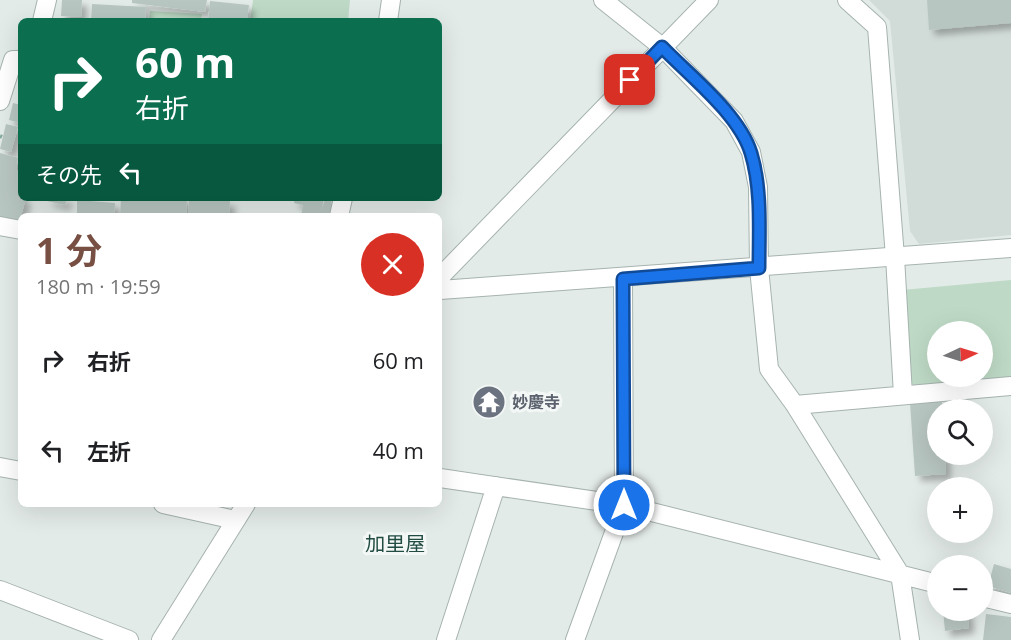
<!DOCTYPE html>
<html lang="ja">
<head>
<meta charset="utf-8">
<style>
  body { margin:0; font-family:"Open Sans","Noto Sans JP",sans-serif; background:#f6f6f6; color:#202124; height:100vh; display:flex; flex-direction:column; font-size:22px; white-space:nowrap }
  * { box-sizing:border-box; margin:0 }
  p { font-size:20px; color:#757577 }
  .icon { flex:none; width:33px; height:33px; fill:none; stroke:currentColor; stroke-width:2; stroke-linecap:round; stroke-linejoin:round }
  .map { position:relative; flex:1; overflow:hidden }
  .side { position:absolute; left:18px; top:213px; width:424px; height:294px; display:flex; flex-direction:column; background:#fff; border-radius:9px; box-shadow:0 6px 24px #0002 }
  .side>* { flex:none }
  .guide { position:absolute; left:18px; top:18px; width:424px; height:183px; border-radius:9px; box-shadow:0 6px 24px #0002; background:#0b6e4f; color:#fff; overflow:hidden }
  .needle { width:39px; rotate:86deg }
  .tools { position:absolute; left:927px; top:321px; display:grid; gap:12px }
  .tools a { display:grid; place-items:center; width:66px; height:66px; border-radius:50%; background:#fff; box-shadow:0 6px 24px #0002; font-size:30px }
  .pin { position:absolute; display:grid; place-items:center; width:51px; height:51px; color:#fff; margin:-26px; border-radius:12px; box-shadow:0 3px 9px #0006 }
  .me { position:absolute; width:66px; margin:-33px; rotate:0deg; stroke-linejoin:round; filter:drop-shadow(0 0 4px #0008) }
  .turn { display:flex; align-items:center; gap:21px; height:126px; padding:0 18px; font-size:27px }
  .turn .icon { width:78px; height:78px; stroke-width:2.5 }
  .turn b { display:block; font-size:42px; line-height:51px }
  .then { display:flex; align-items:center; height:57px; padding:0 18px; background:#0003; gap:12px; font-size:22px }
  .round { display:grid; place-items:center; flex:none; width:63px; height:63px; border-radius:32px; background:#f6f6f6 }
  .headline { display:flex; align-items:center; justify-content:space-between; height:102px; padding:0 18px }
  h1 { font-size:36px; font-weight:700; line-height:45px; color:#785043 }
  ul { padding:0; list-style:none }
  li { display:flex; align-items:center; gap:18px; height:90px; padding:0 18px }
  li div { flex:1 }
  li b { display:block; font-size:22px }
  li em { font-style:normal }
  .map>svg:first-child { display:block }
  .built { fill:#d1dbd7 }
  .green { fill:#bedac6; fill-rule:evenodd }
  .building { fill:#b8c6c1; filter:url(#shadow) }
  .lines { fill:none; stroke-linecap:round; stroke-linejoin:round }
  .minor-casing { stroke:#a6b3af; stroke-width:20 }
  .tertiary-casing { stroke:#a6b3af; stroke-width:20 }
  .path { stroke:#86aca1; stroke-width:4; stroke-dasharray:3 4.5; stroke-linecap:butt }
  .minor { stroke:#fff; stroke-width:18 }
  .tertiary { stroke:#fff; stroke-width:18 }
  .route-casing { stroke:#114b97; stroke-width:15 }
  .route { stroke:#1a73e8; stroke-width:10 }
  .labels { text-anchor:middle; stroke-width:6; stroke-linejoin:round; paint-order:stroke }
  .worship-label { font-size:16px; font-weight:bold; fill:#5b616d; stroke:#f3f8f6; text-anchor:start }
  .quarter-label { font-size:20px; fill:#224b42; stroke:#f3f8f6 }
</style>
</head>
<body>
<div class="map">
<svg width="1011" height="640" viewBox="0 0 1011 640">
  <defs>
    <filter id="shadow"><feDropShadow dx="5.5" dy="5.5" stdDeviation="3" flood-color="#0004"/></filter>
  </defs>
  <rect width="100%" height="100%" fill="#e3ebe8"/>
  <path class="built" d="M869,0H1011V235L919,244L910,231L890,21Z"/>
  <path class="green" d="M253,0H350L348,21H250Z
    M150,11L202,14L201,21H149Z
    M1011,280V379L917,387L908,381L902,290ZM938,332H982V376H938Z"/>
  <path class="building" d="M62,0H82L81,17L61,16Z
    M132,0H207L205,12L132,3Z
    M927,0H1011V23L929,30Z
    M210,1L249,5L247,21H208Z
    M92,4L146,7L145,21H91Z
    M13,103L21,105V123L9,120Z
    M6,124L18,127L11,152L0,149Z
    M0,153L18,158L16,170L21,171V198H26L19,223L0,218Z
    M48,198H67L65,205L47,201Z
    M121,198H187L186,216H120Z
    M189,198H222L221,201H230L229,216H188Z
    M295,198H324L320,216H301L303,205L294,203Z
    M325,198H332L329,216H321Z
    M77,200L115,203L114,216H77Z
    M942,401V410H938V454H945L946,474L915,476L910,403Z
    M994,564L1011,569V593L988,586Z
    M943,610H967L969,628L945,631Z
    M986,614L1011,617V640H983Z"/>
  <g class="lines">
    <g class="minor-casing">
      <path id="minor" d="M603,0L662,47L734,121L751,152L758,187L759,268L769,369L795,405L900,574L910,640
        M847,0L877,27L895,257L903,395
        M42,21L47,0
        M388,21L391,0
        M0,101L13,60H21
        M339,216L343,198
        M0,226L21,230
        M795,405L1011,386
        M0,467L21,471
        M440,478L624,505L938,584
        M163,504L235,520
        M982,597L1011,604
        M446,640L496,486
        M575,640L624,505L623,279"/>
    </g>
    <g class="tertiary-casing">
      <path id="tertiary" d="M440,277L709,0
        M440,290L1011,248
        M0,590L129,640
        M161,640L246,504"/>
    </g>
    <path class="path" d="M0,136L2,137"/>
    <use href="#minor" class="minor"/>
    <use href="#tertiary" class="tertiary"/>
  </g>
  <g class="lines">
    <g class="route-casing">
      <path id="route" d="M624,505L623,279L759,268C759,231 762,189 751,153C739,114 690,76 662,47L630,80"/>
    </g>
    <use href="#route" class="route"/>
  </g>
  <defs>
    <g id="temple-disc" transform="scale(1.725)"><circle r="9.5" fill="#6b7280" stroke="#f3f8f6"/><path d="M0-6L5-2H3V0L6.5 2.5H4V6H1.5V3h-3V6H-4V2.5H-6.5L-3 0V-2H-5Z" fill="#fff"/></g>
  </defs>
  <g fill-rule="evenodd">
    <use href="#temple-disc" x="489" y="402"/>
  </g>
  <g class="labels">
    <g class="worship-label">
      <text x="512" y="408">妙慶寺</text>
    </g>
    <g class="quarter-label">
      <text x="395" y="551">加里屋</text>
    </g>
  </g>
</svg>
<div class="tools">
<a><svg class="needle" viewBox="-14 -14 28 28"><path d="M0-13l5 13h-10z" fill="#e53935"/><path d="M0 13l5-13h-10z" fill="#757577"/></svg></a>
<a><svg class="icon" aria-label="search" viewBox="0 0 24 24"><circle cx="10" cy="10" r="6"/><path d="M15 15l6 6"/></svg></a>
<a>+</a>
<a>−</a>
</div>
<div class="pin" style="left:630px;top:80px;background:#d93025"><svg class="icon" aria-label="arrive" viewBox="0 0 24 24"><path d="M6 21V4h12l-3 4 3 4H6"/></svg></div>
<svg class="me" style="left:624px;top:505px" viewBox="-20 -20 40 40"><circle r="17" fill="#1a73e8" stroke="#fff" stroke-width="3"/><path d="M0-11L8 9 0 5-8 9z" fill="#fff"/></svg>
<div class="guide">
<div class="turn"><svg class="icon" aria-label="right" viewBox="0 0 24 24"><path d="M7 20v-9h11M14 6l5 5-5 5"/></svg><div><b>60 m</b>右折</div></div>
<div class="then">その先<svg class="icon" aria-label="left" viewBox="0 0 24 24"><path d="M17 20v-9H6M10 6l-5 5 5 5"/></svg></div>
</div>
<section class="side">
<div class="headline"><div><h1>1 分</h1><p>180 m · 19:59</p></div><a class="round" style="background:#d93025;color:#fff"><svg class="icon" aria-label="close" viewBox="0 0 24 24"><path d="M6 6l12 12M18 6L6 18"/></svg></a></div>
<ul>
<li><svg class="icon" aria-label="right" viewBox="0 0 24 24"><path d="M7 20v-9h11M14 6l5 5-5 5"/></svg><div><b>右折</b></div><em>60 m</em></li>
<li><svg class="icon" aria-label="left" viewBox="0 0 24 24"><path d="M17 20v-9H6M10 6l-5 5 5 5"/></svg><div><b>左折</b></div><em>40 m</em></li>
</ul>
</section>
</div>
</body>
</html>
